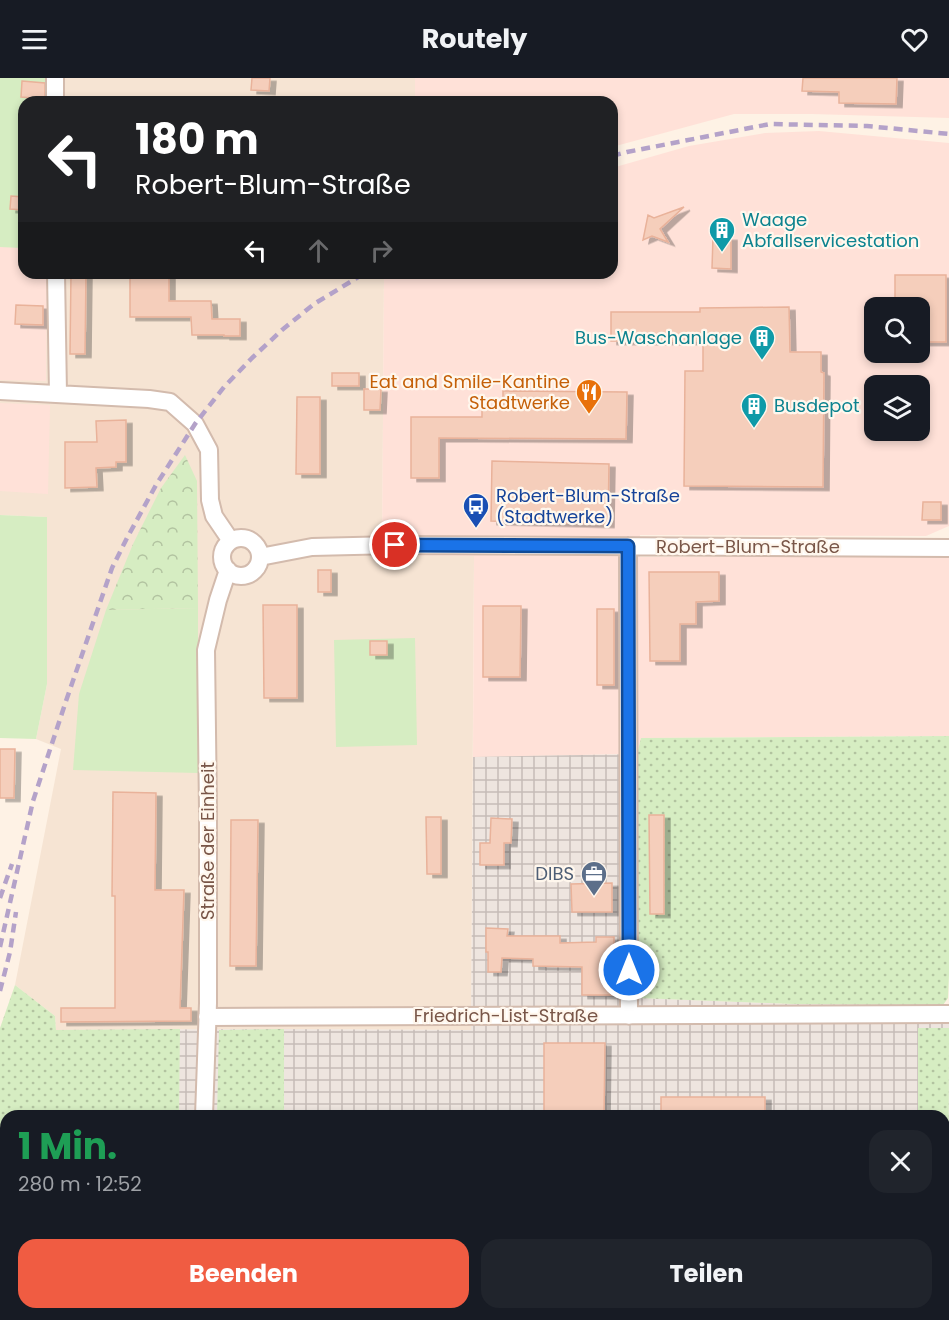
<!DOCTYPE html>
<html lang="de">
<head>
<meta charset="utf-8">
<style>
  body { margin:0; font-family:Poppins,sans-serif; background:#20242c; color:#f1f3f6; height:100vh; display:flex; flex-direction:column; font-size:22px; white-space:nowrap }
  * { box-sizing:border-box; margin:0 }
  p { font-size:20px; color:#9ea1a6 }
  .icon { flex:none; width:33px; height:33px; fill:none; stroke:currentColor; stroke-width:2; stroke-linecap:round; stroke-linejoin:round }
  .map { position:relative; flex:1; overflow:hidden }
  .side { position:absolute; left:0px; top:1032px; width:950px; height:210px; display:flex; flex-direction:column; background:#171b24; border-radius:18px 18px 0 0; box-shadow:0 3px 9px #0003 }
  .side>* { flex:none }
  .top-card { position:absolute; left:18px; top:18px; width:600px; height:183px; border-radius:18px; box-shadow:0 3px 9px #0003; background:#202124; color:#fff; overflow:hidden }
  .buttons { position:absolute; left:864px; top:219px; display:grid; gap:12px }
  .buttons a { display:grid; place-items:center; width:66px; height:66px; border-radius:12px; background:#171b24; box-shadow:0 3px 9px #0003; font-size:30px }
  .pin { position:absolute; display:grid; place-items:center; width:51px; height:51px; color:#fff; margin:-26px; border:3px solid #fff; border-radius:50%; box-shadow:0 2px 6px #0007 }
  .me { position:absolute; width:66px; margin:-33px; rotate:0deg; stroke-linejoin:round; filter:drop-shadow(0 0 4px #0008) }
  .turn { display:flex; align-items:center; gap:21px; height:126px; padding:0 18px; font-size:27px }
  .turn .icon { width:78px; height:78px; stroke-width:2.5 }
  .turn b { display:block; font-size:42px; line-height:51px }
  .lanes { display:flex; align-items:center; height:57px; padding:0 18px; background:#0003; justify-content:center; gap:30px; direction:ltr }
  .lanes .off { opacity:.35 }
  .round { display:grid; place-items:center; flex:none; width:63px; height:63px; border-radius:18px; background:#20242c }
  .overview { display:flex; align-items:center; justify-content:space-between; height:102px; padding:0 18px }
  h1 { font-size:36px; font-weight:700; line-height:45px; color:#1e9e55 }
  .primary-button { display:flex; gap:12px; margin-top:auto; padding:12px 18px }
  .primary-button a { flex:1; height:69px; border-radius:18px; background:#f05c42; color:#fff; font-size:24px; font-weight:700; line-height:69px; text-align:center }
  .primary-button a+a { background:#20242c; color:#f1f3f6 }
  header { display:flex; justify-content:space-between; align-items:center; height:78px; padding:0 18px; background:#171b24; font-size:27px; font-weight:700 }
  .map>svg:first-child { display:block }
  .residential { fill:#f6e4d3 }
  .commercial { fill:#ffe1d8; fill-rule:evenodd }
  .industrial { fill:url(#industrial-grid) }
  .grass { fill:url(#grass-dots) }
  .forest { fill:url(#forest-crowns) }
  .garden { fill:#d6edc2 }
  .building { fill:#f5cebb; stroke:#e9b29a; stroke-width:1.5; filter:url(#shadow) }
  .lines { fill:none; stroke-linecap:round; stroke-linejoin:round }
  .minor-casing { stroke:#d3bbad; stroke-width:20 }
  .minor { stroke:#fff; stroke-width:16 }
  .rail { stroke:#b4a2c9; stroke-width:4.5; stroke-dasharray:9 6; stroke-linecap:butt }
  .route-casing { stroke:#114b97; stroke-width:15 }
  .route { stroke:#1a73e8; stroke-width:10 }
  .labels { text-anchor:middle; stroke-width:4.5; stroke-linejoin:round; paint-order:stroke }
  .culture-label { font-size:18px; fill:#0d838f; stroke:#fff7ed; text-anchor:start }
  .food-label { font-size:18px; fill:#c56008; stroke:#fff7ed; text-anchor:end }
  .transit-label { font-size:18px; fill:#164399; stroke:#fff7ed; text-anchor:start }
  .street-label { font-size:18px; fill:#795648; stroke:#fff7ed }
  .service-label { font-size:18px; fill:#4e5e75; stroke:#fff7ed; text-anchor:end }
</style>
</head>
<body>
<header><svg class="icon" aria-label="menu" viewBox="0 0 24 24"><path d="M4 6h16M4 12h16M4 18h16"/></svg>Routely<svg class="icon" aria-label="heart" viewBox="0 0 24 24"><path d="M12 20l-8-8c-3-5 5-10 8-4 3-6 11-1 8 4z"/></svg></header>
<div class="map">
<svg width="949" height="1242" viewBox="0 0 949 1242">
  <defs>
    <pattern id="industrial-grid" width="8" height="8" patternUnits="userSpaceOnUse" patternTransform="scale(1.5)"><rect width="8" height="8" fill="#eee5df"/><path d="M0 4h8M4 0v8" fill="none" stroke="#c6bcb7"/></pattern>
    <pattern id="grass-dots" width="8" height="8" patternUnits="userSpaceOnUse" patternTransform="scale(1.5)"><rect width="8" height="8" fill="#d6edc2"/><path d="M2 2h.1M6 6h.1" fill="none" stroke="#b2c3a0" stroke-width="1.8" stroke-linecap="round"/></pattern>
    <pattern id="forest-crowns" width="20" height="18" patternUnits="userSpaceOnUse" patternTransform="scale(1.5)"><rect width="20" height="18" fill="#d6edc2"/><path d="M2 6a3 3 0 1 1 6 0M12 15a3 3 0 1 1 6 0" fill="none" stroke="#b2c3a0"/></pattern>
    <filter id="shadow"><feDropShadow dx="6" dy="3.5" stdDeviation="0" flood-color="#0004"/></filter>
  </defs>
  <rect width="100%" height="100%" fill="#fef2e5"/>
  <path class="residential" d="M0,0H415V24H24V195H384L382,477L474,478L471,952L284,951L56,952L55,938L15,907L61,671L36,661L47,606V439L0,437Z"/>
  <path class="commercial" d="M415,0H949V40L812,36H734L612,69V24H415Z
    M819,53L949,65V448L926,458L640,457V479L949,478V658L641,660L637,676L473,679L474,478L382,477L384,195H612V90L689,68L765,55ZM874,230H920V274H874ZM874,308H920V352H874Z
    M0,169L24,170V195H47L46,303L0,302Z
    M0,325L50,327L48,416L0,413Z"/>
  <path class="industrial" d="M637,676L638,920L793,926L949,927V1242H61V1236H944V1038H59L56,952L284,951L471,952L473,679Z"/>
  <path class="grass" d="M949,658V897L948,920L943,927L793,926L638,920L637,676L641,660Z
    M15,907L55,938L56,952L180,951L179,1038H6V1236H177V1242H0V950Z
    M918,950H949L948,1242H920V1236H944V1038H918Z
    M284,951V1038H217L219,952Z
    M213,1236H283V1242H213Z"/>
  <path class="forest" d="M185,377L197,403L198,530L106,532L133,466L161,410Z"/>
  <path class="garden" d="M0,0H48V24H24V170L0,169Z
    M0,437L47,439V606L36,661L0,660Z
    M198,530V695L73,692L79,616L106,532Z
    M415,560L417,667L336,669L334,562Z"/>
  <path class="building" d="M252,0H270L269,13L251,12Z
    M803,0H897L896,26L839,25V14L802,13Z
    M22,3L45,5V21L21,19Z
    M11,118L24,119V132L10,131Z
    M684,129L660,151L668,164L652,158L643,162L648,137L654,140Z
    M713,159H731V191L712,190Z
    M71,195H86L85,276H70Z
    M130,195H169V223H211L212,241H240V258H224V257H192L191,239H130Z
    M895,197H946V264H920V230H895Z
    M16,227L43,228V247L15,246Z
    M789,229L790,274H821V294L824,295L823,409L684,408L685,293H703V263H611V234H700V230Z
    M332,295H359V308H332Z
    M364,311H381L380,332H364Z
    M503,313L627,314L626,361L439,360V400H411V339H482V328H503Z
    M297,319H320V396H296Z
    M126,342V384H116V389L96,390L97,409L65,410V364H97L96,343Z
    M492,383L609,386L608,446L491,443Z
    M923,424H941V442H922Z
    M318,492H331V514H318Z
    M649,494H719V523L696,524V546H680V583H650Z
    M263,527H297V620H264Z
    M483,528H521L520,599H483Z
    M597,531H614V607H597Z
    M370,563H387V577H370Z
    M0,671H15L14,720H0Z
    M113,714L156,715L155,812H184L180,930H191V943L61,944V930H115V818H112Z
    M649,737H664V836H650Z
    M426,739H441V796H427Z
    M491,740L512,741L511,765H504V787H480V765H490Z
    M231,742H258L256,888H230Z
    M612,805V834H572L571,806Z
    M486,850L508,851L507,858H560V865L596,864V859H614V917H582V889L533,888V881L502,880L501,894H488V874H486Z
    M544,965H605L604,1038H544Z
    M661,1019H765V1038H661Z"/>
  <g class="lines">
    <g class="minor-casing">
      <path id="minor" d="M55,0V24
        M56,195L58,316
        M0,313L149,321L170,324L195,346L209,372L210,422L214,438L231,463
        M222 479a19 19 0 1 1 38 0a19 19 0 1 1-38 0Z
        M628,468L629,938
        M260,479L312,469L395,467L949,470
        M207,939L949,936
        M204,1038L208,925V733L206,572L218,522L228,492
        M197,1242V1236"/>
    </g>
    <use href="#minor" class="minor"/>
    <path class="rail" d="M612,78L627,74L770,46L867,48L949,56
      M0,820L12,786
      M0,869L33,723L66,623L112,490L127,460L156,407L195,346L224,309L252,280L282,252L314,226L365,195
      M0,913L10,874L16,834"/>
  </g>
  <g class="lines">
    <g class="route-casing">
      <path id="route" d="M395,467L628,468L629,892"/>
    </g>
    <use href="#route" class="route"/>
  </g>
  <defs>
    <g id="building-pin" transform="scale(1.35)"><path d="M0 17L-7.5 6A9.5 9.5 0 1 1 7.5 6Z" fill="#0f9aa8" stroke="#fff7ed"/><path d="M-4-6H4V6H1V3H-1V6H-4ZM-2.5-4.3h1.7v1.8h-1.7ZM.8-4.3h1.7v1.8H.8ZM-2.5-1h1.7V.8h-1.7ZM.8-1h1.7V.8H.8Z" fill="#fff"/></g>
    <g id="restaurant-pin" transform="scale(1.35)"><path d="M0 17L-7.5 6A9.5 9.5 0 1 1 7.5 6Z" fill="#e8710a" stroke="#fff7ed"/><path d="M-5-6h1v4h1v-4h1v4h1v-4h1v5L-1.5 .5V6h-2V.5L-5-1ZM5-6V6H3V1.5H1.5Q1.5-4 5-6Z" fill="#fff"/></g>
    <g id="bus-pin" transform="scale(1.35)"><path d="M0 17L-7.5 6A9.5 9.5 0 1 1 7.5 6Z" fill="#1a4fb4" stroke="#fff7ed"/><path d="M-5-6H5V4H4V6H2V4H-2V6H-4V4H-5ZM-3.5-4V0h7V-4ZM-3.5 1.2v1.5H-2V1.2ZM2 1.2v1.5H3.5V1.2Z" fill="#fff"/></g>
    <g id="office-pin" transform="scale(1.35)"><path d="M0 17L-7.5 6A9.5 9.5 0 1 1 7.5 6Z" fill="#5c6f8a" stroke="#fff7ed"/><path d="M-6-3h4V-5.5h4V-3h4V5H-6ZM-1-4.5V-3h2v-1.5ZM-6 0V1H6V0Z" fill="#fff"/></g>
  </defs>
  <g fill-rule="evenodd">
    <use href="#building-pin" x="722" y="152"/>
    <use href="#building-pin" x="762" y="260"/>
    <use href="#restaurant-pin" x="589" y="314"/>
    <use href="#building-pin" x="754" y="328"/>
    <use href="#bus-pin" x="476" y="428"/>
    <use href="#office-pin" x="594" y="796"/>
  </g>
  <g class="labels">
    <g class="culture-label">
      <text x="742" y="148">Waage<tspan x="742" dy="21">Abfallservicestation</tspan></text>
      <text x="742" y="266" text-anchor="end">Bus-Waschanlage</text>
      <text x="774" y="334">Busdepot</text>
    </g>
    <g class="food-label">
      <text x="570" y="310">Eat and Smile-Kantine<tspan x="570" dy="21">Stadtwerke</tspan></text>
    </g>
    <g class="transit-label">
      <text x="496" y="424">Robert-Blum-Straße<tspan x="496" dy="21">(Stadtwerke)</tspan></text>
    </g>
    <g class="street-label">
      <text x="748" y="475">Robert-Blum-Straße</text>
      <text transform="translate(208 763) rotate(-90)" y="6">Straße der Einheit</text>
      <text x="506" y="944">Friedrich-List-Straße</text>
    </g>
    <g class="service-label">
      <text x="574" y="802">DIBS</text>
    </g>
  </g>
</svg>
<div class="buttons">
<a><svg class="icon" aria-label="search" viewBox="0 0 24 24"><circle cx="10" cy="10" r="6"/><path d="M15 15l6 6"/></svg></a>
<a><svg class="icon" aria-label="layers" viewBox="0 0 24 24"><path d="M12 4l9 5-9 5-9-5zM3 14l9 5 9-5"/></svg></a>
</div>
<div class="pin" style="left:395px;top:467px;background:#d93025"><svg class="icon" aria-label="arrive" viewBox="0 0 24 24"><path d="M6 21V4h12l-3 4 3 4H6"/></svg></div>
<svg class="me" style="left:629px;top:892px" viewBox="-20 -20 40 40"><circle r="17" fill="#1a73e8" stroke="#fff" stroke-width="3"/><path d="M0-11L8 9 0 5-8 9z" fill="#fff"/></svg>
<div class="top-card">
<div class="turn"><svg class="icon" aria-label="left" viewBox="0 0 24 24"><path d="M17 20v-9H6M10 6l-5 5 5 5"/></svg><div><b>180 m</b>Robert-Blum-Straße</div></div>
<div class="lanes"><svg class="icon" aria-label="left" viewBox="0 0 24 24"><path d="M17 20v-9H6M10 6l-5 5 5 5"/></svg><svg class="icon off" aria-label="ahead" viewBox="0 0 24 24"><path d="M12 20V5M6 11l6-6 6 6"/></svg><svg class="icon off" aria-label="right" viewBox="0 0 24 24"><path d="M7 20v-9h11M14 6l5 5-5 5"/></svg></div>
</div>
<section class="side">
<div class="overview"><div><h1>1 Min.</h1><p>280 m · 12:52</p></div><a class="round"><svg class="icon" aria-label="close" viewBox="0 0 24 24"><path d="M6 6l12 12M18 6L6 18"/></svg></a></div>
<div class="primary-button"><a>Beenden</a><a>Teilen</a></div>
</section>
</div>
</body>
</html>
